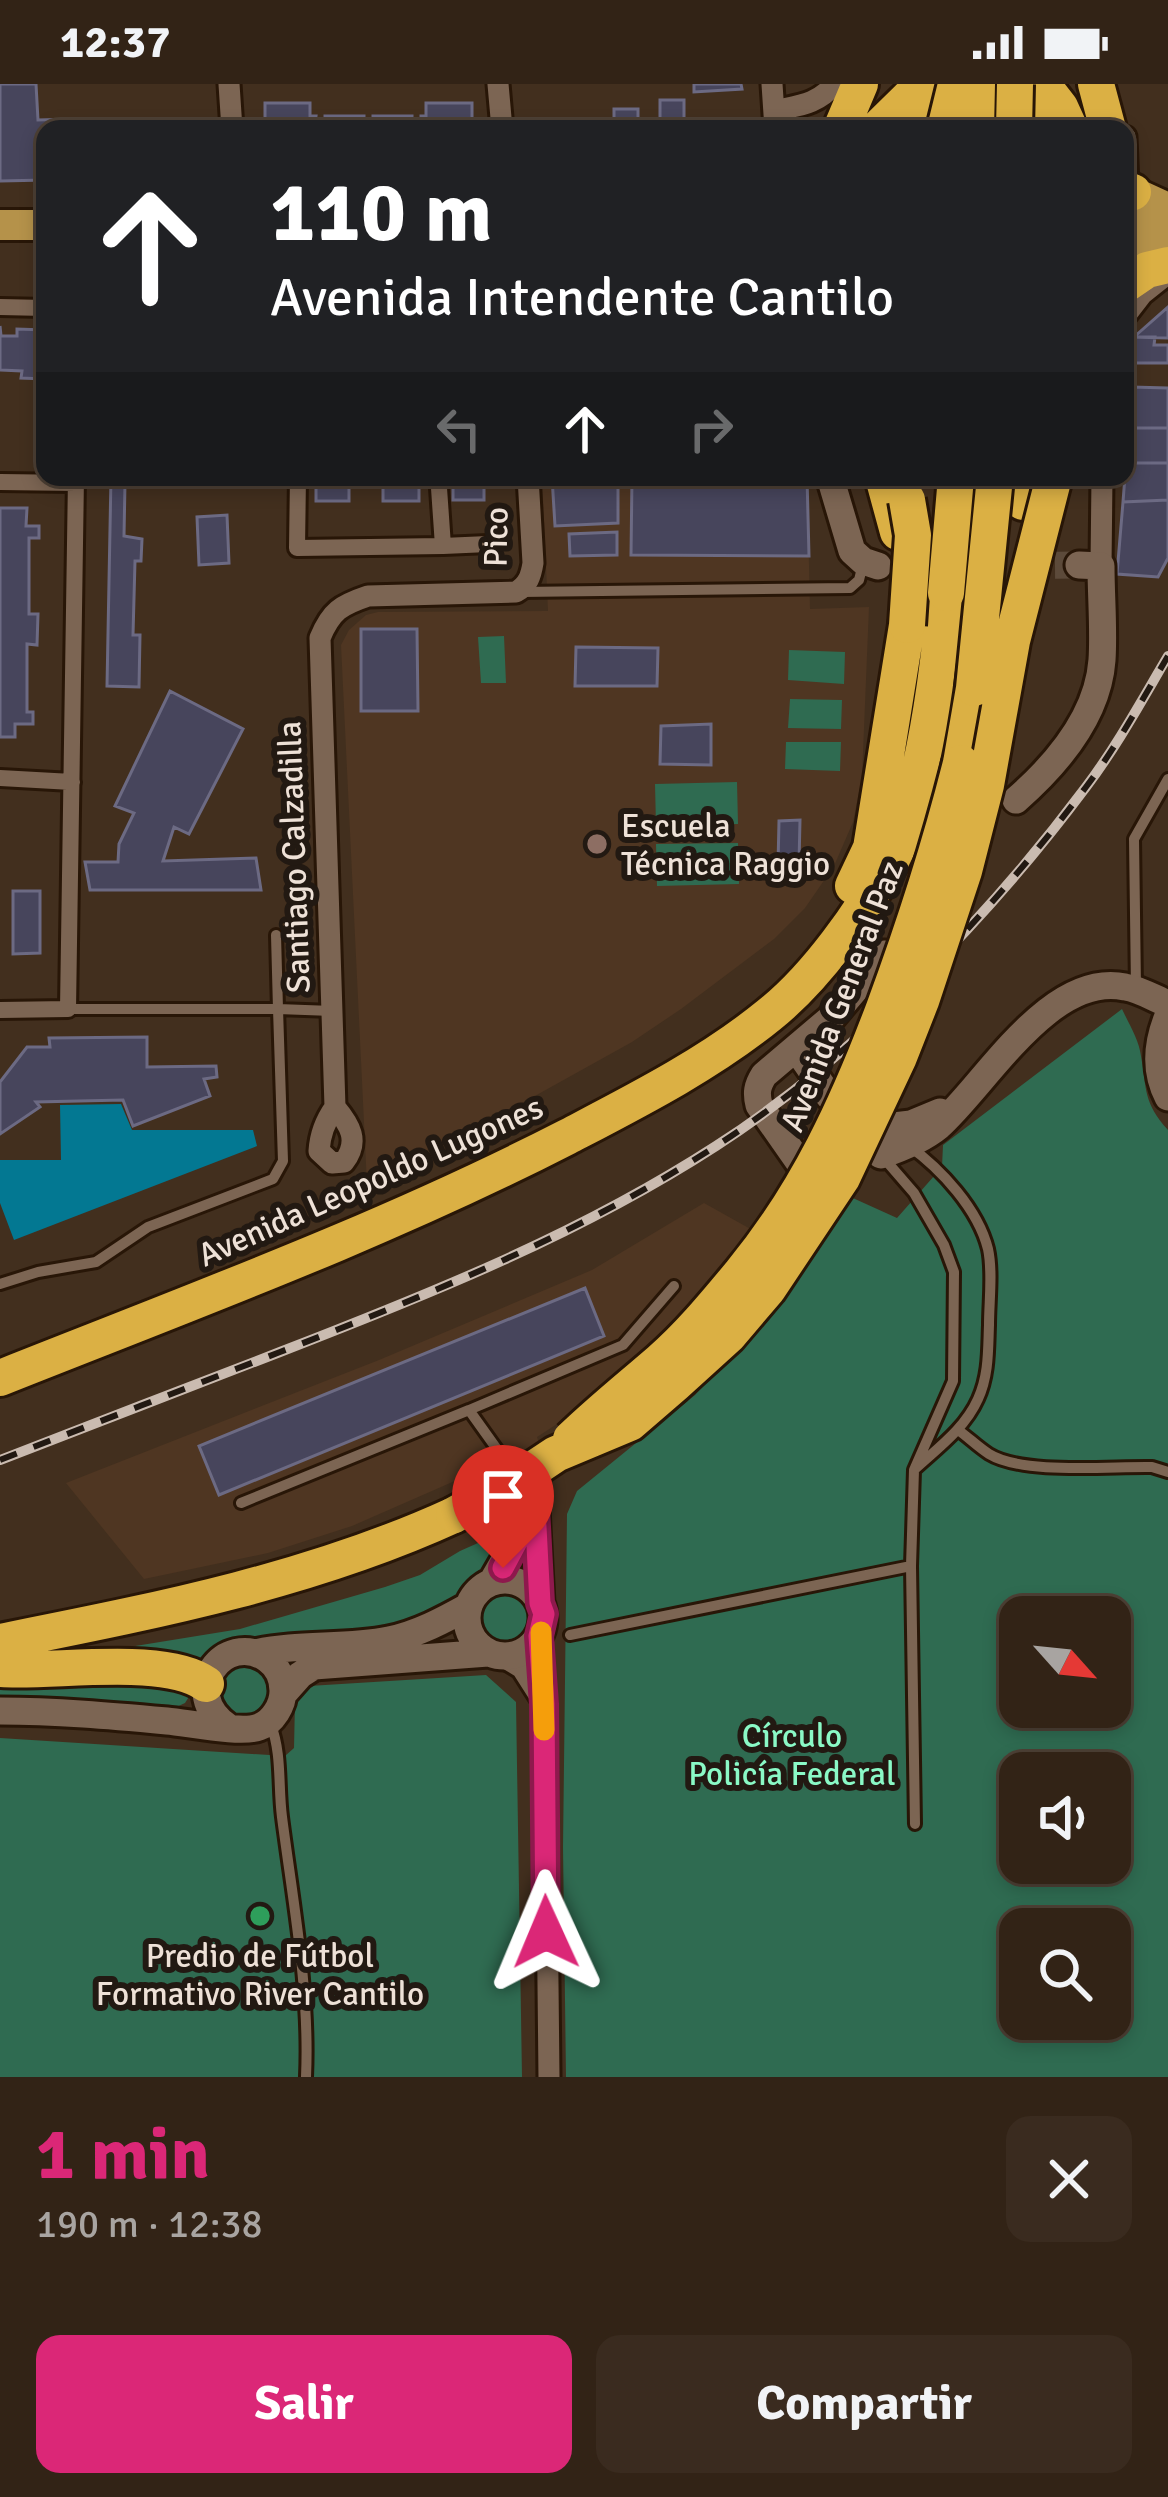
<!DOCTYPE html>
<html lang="es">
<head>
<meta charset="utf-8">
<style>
  body { margin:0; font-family:Signika,sans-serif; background:#3a2b1f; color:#f1f3f6; height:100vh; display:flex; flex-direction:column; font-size:45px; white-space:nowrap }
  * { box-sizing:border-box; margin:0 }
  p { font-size:39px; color:#a8a4a1 }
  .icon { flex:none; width:66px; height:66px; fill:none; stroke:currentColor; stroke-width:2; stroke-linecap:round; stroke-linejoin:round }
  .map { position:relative; height:1993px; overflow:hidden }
  .details { display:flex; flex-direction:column; background:#322316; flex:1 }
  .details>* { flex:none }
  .banner { position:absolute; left:36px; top:36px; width:1098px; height:366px; border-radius:24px; box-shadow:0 6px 18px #0003,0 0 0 3px #4d4035; background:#202124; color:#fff; overflow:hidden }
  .needle { width:78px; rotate:117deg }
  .fabs { position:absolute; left:999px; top:1512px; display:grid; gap:24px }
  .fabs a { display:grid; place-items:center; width:132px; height:132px; border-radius:24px; background:#322316; box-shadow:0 6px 18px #0003,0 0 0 3px #4d4035; font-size:60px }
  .pin { position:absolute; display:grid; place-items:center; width:102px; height:102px; color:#fff; margin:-123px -51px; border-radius:50% 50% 50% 0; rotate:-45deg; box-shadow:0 0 12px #0007 }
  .pin .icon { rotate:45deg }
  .me { position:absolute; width:132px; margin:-66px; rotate:359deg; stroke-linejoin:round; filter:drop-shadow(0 0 9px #0008) }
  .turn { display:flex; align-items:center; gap:42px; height:252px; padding:0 36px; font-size:54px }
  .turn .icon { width:156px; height:156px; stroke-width:2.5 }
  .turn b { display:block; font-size:84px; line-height:102px }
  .lanes { display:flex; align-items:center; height:114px; padding:0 36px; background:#0003; justify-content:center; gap:60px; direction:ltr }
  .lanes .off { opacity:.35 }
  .round { display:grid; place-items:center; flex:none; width:126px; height:126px; border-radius:24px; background:#3a2b1f }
  .headline { display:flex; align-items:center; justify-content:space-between; height:204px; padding:0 36px }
  h1 { font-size:72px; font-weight:700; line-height:90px; color:#db2777 }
  .action { display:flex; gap:24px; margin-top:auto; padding:24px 36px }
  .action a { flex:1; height:138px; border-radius:24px; background:#db2777; color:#fff; font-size:48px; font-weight:700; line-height:138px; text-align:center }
  .action a+a { background:#3a2b1f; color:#f1f3f6 }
  .status { display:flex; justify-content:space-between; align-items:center; height:84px; padding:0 60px; background:#322316; direction:ltr }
  .status svg { height:33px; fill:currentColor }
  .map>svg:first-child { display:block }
  .built { fill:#4f3622 }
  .green { fill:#2f6b51; fill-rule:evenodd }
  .water { fill:#037892 }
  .building { fill:#47455c; stroke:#6c6a83; stroke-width:3 }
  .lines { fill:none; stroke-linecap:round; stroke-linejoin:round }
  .tertiary-tunnel { stroke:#5c4a3a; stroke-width:27; stroke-dasharray:27 14; stroke-linecap:butt }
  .service-casing { stroke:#281607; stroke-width:16 }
  .pedestrian-casing { stroke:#281607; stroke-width:22 }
  .minor-casing { stroke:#281607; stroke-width:27 }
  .tertiary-casing { stroke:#281607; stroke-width:33 }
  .primary-casing { stroke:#281607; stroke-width:36 }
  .motorway-casing { stroke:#281607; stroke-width:42 }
  .service { stroke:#7c6553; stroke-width:10 }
  .pedestrian { stroke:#7c6553; stroke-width:16 }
  .minor { stroke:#7c6553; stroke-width:21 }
  .tertiary { stroke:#7c6553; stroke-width:27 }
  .primary { stroke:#b5924a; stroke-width:30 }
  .motorway { stroke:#dbb044; stroke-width:36 }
  .rail-casing { stroke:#cabbb0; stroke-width:10 }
  .rail { stroke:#221912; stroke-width:6; stroke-dasharray:18; stroke-linecap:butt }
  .motorway-bridge-casing { stroke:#281607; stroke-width:42; stroke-linecap:butt }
  .motorway-bridge { stroke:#dbb044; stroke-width:36 }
  .route-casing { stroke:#8e194d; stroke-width:30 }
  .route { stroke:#db2777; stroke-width:21 }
  .slow { stroke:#f59e0b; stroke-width:21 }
  .education-dot { fill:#8d6e63; stroke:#221912; stroke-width:4.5 }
  .leisure-dot { fill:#2e9e5b; stroke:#221912; stroke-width:4.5 }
  .labels { text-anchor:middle; stroke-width:12; stroke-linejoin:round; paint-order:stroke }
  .street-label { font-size:33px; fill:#eee1d7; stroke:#221912 }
  .poi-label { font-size:33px; fill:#eee1d7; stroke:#221912; text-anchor:start }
  .park-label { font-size:33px; fill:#8af9c6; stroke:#221912 }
</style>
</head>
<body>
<div class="status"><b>12:37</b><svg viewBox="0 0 49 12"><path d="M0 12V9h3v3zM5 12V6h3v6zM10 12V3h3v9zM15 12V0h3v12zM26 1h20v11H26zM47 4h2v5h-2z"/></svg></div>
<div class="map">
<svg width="1168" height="1993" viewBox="0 0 1168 1993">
  <rect width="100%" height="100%" fill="#422f1e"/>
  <path class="built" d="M542,393H807L810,525L869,523L862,693L853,738L834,782L805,824L774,855L681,925L632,958L524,1018L417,1071L367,1101L341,561L349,546L366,531L378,528L548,527Z
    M704,1119L754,1147L650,1270L600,1312L537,1353L541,1366L478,1410L457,1396L352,1442L268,1469L144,1495L66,1399L379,1276L592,1186Z"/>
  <path class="green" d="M504,552L506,599H481L478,553Z
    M789,566L845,568L844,600L788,596Z
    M790,615L842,616L841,645L788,644Z
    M786,658H841L840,687L785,685Z
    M737,698L738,740L656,742L655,700Z
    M738,759L739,800L657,802L656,760Z
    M1122,925C1129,940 1139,956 1141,972C1147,1006 1143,1018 1168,1046V1993H566L563,1763L567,1430L577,1407L695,1311L767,1233L844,1110L897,1134L942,1083L943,1061ZM1020,1533H1110V1623H1020ZM1020,1689H1110V1779H1020ZM1020,1845H1110V1935H1020Z
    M514,1443C485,1494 471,1517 416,1542L200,1583L86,1570L240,1545L385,1503L420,1491L460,1467Z
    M516,1502C576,1551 479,1594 475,1526C486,1510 497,1503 516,1502Z
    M239,1575L268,1588C281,1630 240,1651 215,1613L224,1583Z
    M178,1591L192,1608L185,1619L170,1626L0,1614V1598Z
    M486,1591L516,1618L522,1993H0V1654L285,1672L294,1664L295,1618L309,1602Z"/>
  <path class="water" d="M121,1020L132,1046H253L257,1062L14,1156L0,1119V1076H61L60,1021Z"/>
  <path class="building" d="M0,0H36L38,36L71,35V45H45V96L0,97Z
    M694,0H741L742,5L694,8Z
    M660,16H684V45H660Z
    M265,19H310V32H316L315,40H325V32H364V40H373V32H412V40H421V32H426V19H472V45H265Z
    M614,25H638V45H614Z
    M1168,223V254L1134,253Z
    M0,242L1,252H17V245L45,246V295L21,294L22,287L0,286Z
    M1134,253H1155L1154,261H1168V279H1130V258Z
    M1131,303L1168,304V344H1128Z
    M1128,344H1168V379H1126Z
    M1126,379H1168V416L1123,418Z
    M111,393H138V400L125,399L124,452L142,455L141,477H135L133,551H140L139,603L107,602Z
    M316,393H349V417H316Z
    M383,393H419V417H383Z
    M453,393H484V416H453Z
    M552,393H618V439L555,442Z
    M632,393H807L809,472L631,471Z
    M1168,416V474L1158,493L1117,490L1123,418Z
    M0,424H27L26,442H39V454H29V530H38L37,561L27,560V628H33V640H15V653H0Z
    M227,431L229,479L199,481L197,433Z
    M617,448V471L570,472L569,450Z
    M361,545H417L418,627H361Z
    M576,563L658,564L657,602H575Z
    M170,607L243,645L189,750L174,743L163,777L256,774L261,806H90L85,778H118L119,760L134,729L115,722Z
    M711,640V681L660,680L661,642Z
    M800,736L799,779L778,781L779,737Z
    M13,807H40V869L13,870Z
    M147,953V983L216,982L217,993L204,995L210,1012L133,1042L123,1016L36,1018L40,1023L0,1050V998L27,963H50L49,954Z
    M585,1204L604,1252L219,1411L199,1362Z"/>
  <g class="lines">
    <path class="tertiary-tunnel" d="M891,482L1079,481"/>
    <g class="service-casing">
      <path id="service" d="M520,508L850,504L859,496L863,480
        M276,851L278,925L332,927
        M1136,904L1134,755L1168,695
        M909,1062C941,1085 978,1125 988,1165C993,1188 989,1217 989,1241C988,1266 989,1291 978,1315C965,1344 939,1363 916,1384
        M882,1072L914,1109L944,1161L954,1188L953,1297L914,1386L911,1482L915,1740
        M0,1200L38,1188L96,1178L148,1143L273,1095L283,1077L278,925H68
        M469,1326L623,1261L674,1202
        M958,1346C968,1353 978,1363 989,1370C1023,1391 1111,1382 1152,1383L1168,1388
        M241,1419L469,1326L504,1375
        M570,1551L911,1482
        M271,1641C282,1670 278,1702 282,1733C293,1818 310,1907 306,1993"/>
    </g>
    <g class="pedestrian-casing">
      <path id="pedestrian" d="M0,223L45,224
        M298,393L297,464L443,462L439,404
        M0,398L76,399
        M443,462L488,460
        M0,694L72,698
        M0,926L68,925L76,393"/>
    </g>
    <g class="minor-casing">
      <path id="minor" d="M229,0L232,45
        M498,0L502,45
        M772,0L775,45
        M774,27C801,21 816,21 835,0
        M1125,53L1127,102
        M1125,232L1142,210L1162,194
        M1101,482L1102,393
        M335,1023C350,1041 360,1057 344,1078L332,1079L319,1067C320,1050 325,1037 335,1023L320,554C331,527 341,521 368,512L516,508C528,501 531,492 533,479L528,393
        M539,1552L545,1620L549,1993
        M504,1573L522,1584L543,1617"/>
    </g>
    <g class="tertiary-casing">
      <path id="tertiary" d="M830,393L852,467L863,477L878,482
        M1016,716C1056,681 1098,632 1102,576C1104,545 1101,513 1101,482L1079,481
        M1168,932C1157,959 1154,986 1168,1013
        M796,964L829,1012
        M885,1043L911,1040L940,1028
        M881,1071C902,1064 922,1056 939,1042C986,1000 1050,887 1125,903C1139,905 1154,914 1168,920
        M801,1081L759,1021C756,1009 757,1002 764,991L830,935L885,870
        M535,1424L540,1519
        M467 1534a38 38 0 1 1 76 0a38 38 0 1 1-76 0Z
        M492,1498L533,1427
        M255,1569C299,1559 345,1565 389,1556C418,1550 444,1536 469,1522
        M284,1609L300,1591L314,1582L488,1569
        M0,1627C56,1627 112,1632 167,1637C189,1639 242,1650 259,1643C273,1638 283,1621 283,1607C283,1594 277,1582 267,1575C225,1546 177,1608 228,1643"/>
    </g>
    <g class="primary-casing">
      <path id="primary" d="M1127,102L1133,108L1168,124
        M1125,137L1168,139
        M0,141H45
        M1125,163L1168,165"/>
    </g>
    <g class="motorway-casing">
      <path id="motorway" d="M1042,0L1060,23L1070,45
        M1096,0L1108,45
        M841,45L860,0
        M877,45L923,0
        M908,45C954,7 994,10 1040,45
        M1125,105L1133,108
        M1125,201L1147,186L1168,181
        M883,393L898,448
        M1023,418L1030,393
        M961,679L974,604
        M853,802L871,764L907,541
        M0,1294C191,1218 384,1147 567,1053C636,1017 709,980 769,931C817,893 862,828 892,775C904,752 911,723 917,697C932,635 939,573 946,509
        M0,1558C155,1527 310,1497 454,1431
        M0,1585C54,1589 164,1570 206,1600"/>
    </g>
    <use href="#service" class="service"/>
    <use href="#pedestrian" class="pedestrian"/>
    <use href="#minor" class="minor"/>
    <use href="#tertiary" class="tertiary"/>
    <use href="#primary" class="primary"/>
    <use href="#motorway" class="motorway"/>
    <g class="rail-casing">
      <path id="rail" d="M0,1376C93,1340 187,1304 280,1268C430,1210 580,1150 716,1062C853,974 988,834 1086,703C1117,662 1142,616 1168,572"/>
    </g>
    <use href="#rail" class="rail"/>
    <g class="motorway-bridge-casing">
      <path id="motorway-bridge" d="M945,45L956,0
        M976,45L977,0
        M1014,45L1015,0
        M946,509L956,393
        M907,541L913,451L907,416
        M974,604L995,393
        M571,1355C600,1327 630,1303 660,1277C690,1251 716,1219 741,1189C807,1109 848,1020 884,924C914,843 940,762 961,679
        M454,1431L517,1396L556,1370L630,1339L674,1301L728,1252L768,1205L842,1094L899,973L921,917L964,787L986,701L1012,557L1054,393"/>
    </g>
    <use href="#motorway-bridge" class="motorway-bridge"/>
  </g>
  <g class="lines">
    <g class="route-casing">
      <path id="route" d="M503,1484L535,1424L540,1519L544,1530L539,1552L544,1620L546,1848"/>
    </g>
    <use href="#route" class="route"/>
    <path class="slow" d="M541,1548L544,1646"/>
  </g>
  <circle class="education-dot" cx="597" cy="760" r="12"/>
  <circle class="leisure-dot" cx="260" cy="1832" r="12"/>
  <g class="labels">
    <g class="street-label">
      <text transform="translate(495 453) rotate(-89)" y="12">Pico</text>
      <text transform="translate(293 773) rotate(-92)" y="12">Santiago Calzadilla</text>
      <text transform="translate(841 912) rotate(-69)" y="12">Avenida General Paz</text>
      <text transform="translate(370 1096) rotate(-24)" y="12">Avenida Leopoldo Lugones</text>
    </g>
    <g class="poi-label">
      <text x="621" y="753">Escuela<tspan x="621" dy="38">Técnica Raggio</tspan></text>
      <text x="260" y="1883" text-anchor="middle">Predio de Fútbol<tspan x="260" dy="38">Formativo River Cantilo</tspan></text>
    </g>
    <g class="park-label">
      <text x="792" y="1663">Círculo<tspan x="792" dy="38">Policía Federal</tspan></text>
    </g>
  </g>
</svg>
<div class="fabs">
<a><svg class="needle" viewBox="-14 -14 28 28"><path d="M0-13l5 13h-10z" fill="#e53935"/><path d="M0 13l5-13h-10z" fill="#a8a4a1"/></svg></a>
<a><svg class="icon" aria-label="sound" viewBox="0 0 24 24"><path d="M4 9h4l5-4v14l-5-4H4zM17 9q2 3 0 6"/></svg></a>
<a><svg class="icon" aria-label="search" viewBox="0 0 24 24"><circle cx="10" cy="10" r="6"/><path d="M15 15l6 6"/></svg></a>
</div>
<div class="pin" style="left:503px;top:1484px;background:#d93025"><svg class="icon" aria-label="arrive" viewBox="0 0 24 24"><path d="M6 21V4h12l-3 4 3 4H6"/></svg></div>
<svg class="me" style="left:546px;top:1848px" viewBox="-20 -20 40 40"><path d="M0-17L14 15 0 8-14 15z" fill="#db2777" stroke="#fff" stroke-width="4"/></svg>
<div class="banner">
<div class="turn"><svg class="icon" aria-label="ahead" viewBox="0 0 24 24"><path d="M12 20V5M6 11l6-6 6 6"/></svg><div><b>110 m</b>Avenida Intendente Cantilo</div></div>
<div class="lanes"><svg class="icon off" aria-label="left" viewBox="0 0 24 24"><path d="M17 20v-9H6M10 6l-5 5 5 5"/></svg><svg class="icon" aria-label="ahead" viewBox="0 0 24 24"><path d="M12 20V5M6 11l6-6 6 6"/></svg><svg class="icon off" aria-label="right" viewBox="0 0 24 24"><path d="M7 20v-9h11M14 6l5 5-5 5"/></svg></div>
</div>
</div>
<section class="details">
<div class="headline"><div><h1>1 min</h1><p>190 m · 12:38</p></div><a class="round"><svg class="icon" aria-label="close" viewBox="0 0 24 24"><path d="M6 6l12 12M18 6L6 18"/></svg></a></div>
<div class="action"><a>Salir</a><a>Compartir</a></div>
</section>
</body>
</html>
